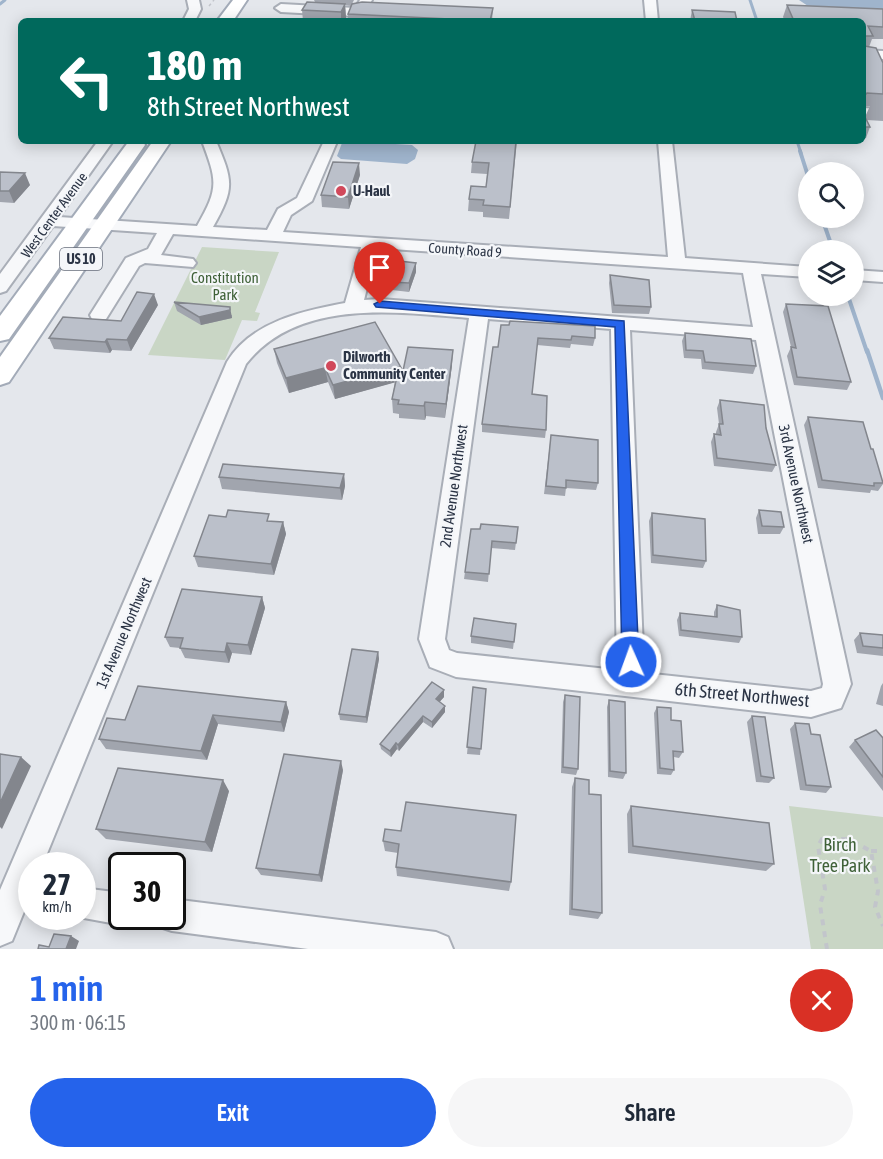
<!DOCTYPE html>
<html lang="en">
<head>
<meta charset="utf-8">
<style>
  body { margin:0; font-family:"Asap Condensed",sans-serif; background:#f6f6f7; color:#1f2937; height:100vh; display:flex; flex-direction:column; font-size:22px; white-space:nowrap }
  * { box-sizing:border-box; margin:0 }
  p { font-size:20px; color:#747a83 }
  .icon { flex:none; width:33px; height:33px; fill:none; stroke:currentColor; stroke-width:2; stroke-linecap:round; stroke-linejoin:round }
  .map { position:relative; height:949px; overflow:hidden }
  .panel { display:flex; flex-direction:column; background:#fff; flex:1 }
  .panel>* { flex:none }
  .hud { position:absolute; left:18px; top:18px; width:848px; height:126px; border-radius:9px; box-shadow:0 3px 15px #0003; background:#00695c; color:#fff; overflow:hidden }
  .tools { position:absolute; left:798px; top:162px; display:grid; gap:12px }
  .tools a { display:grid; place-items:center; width:66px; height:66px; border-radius:50%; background:#fff; box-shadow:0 3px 15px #0003; font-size:30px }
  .speed { position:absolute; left:18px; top:852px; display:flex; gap:12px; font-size:30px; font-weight:700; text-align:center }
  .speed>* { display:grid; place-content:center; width:78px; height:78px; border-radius:50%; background:#fff; box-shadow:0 3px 15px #0003; line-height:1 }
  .speed small { font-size:15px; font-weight:400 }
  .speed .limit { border:3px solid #111; border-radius:9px; background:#fff; color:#111 }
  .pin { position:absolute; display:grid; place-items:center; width:51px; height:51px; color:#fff; margin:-62px -26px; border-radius:50% 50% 50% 0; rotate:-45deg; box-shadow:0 0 6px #0007 }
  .pin .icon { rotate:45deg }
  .me { position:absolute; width:66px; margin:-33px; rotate:358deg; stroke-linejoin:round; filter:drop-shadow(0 0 4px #0008) }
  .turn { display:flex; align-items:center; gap:21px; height:126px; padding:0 30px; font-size:27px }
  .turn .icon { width:78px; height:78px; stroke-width:2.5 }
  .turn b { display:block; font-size:42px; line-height:51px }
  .round { display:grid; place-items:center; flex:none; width:63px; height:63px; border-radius:32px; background:#f6f6f7 }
  .headline { display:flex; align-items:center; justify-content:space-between; height:102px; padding:0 30px }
  h1 { font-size:36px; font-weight:600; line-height:45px; color:#2563eb }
  .primary-button { display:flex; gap:12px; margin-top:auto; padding:12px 30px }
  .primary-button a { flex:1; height:69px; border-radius:36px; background:#2563eb; color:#fff; font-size:24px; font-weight:600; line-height:69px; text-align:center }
  .primary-button a+a { background:#f6f6f7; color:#1f2937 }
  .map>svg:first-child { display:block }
  .green { fill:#c9d6c5 }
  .water { fill:#9fb4cc }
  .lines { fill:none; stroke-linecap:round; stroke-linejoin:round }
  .stream-far2 { stroke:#9fb4cc; stroke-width:3 }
  .stream-far1 { stroke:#9fb4cc; stroke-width:4 }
  .stream { stroke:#9fb4cc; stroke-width:4.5 }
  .minor-casing { stroke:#a9aeb7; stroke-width:4 }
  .major-casing { stroke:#a3abb8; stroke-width:4 }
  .path-far1 { stroke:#c2c5cb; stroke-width:1.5; stroke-dasharray:3 3; stroke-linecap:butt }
  .path { stroke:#c2c5cb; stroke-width:4; stroke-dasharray:6 6; stroke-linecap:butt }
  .minor { fill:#f7f8fa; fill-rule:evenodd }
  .major { fill:#fff; fill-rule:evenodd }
  .wall { fill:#a1a5ae }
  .shaded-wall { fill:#83868d }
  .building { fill:#bbc0ca; stroke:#83868d; stroke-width:1.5 }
  .route { fill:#2563eb; stroke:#184099; stroke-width:1.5 }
  .poi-dot { fill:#d1495b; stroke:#f4f6f9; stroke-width:2 }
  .labels { text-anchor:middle; stroke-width:4.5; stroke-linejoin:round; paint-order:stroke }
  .far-poi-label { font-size:14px; font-weight:bold; fill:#2b3445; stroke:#f4f6f9; text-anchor:start }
  .far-street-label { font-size:14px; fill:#2b3445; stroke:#f4f6f9 }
  .shield { fill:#f4f6f9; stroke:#676e7b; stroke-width:1.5 }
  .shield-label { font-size:14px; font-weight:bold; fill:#2b3445 }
  .park-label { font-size:15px; fill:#3f6138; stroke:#f4f6f9 }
  .poi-label { font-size:15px; font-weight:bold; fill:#2b3445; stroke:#f4f6f9; text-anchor:start }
  .street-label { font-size:15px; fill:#2b3445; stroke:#f4f6f9 }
  .near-street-label { font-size:18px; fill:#2b3445; stroke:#f4f6f9 }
  .near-park-label { font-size:18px; fill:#3f6138; stroke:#f4f6f9 }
</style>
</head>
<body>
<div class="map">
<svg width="883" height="949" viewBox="0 0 883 949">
  <rect width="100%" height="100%" fill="#e4e7ec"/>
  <path class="green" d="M202,247L279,252L255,312L260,313L257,321L242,320L225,360L148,355Z
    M789,806L883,817V949H811Z"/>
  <path class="water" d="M799,0H883V9L808,6Z
    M346,141L412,145L418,150L415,159L407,164L341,159L337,156L342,143Z"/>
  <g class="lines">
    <path class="stream-far2" d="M750,0L757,21
      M0,4L5,0
      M797,141L801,153"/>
    <path class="stream-far1" d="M800,151L808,176
      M822,218L833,250
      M848,296L867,352"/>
    <path class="stream" d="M867,350L883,398"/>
    <g class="minor-casing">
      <path id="minor" d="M187,0H199L201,9L195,21H183L189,9Z
        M360,0H372L365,12L356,16L281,12L275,8L281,4L355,8Z
        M644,0H656L658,21H646Z
        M862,50L883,51V59L862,58Z
        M862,108L883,109V117L862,116Z
        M98,141H113L59,217L197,226C219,188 217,181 202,141H216C233,181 235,188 213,227L267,230L278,209L297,198L324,141H334L336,144L312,201L291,215L283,232L668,257L658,141H672L685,258L808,267V277L761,274L851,684L841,708L811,717L456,677L430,667L419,639L469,318C395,312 298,298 246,364L42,866H32V892L12,941L0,946V890L227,362C251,322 302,311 345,303L361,247L173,234L161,255L193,259L196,263L193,267L145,263L139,266L106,319H92L90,315L126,258L148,249L157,233L53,226L6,291L0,293V274ZM377,248L743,273L753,327L380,299L364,300ZM488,319L611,329L617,670L457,653L449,650L445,639ZM630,330L756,340L823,684L822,688L811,691L644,673Z
        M854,270L883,272V282L854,280Z
        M82,888L122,893V916H135L134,921L122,925L73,916H82Z
        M172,899L436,932L448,937L453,949H308L172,931L160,927L156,916H172Z"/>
    </g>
    <g class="major-casing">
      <path id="major" d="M233,0H247L233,21H217Z
        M129,141H143L145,145L9,339L0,341V316Z
        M153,141H171L9,382L0,385V357Z"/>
    </g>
    <path class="path-far1" d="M209,6L214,0"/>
    <path class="path" d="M871,851H883
      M827,949L820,905L825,889L818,846L822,839H848L871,851L878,891L875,907L883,926"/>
    <use href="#minor" class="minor"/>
    <use href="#major" class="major"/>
  </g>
  <path class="wall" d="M314,0H354L351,6L345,5L346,18L344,21H303L302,10L315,2Z
    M787,5L883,9V39H872L869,47L883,63V121L867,120L870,127L866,138H862V111L865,117L870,106H862V21H785L783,17Z
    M493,8L492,21H348V14Z
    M692,10L737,21H690Z
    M517,141L509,219L483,217V212L468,211L469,199L486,187L487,174L471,173L472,162Z
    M0,172L30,185L14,203L0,202Z
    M360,175L349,209L322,207L321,195Z
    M416,263V272L409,292L392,290L391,282Z
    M610,275L651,307L649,314L612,313L609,283Z
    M174,302L232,315V318L201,325L177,311Z
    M786,304L851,382L847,390L794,385L787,356L791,347L783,312Z
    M158,305L131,351L112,350L110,353L54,349L49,338L121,321Z
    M501,325L595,338L593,346L571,344L570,348L537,345L532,394L546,430L545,438L482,432V424L498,347Z
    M685,333L756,366L753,374L702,369L701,359L684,358L682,341Z
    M274,349L403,371L452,365L445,418L426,416L425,420L399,418V414L393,413L392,399L395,382L335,399L328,382L289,393L277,363Z
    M720,400L766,428L776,465L772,472L714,466L711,442L714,434H716V432L719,424L717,408Z
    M808,417L871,449L883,484L878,491L871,490L870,493L818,488L804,425Z
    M550,443L598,483L596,490L566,488L565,496L544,494Z
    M344,474L345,486L342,500L222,489L219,477Z
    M759,510L784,527L780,534H758L756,518Z
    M652,513L706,561L703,568L651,563L649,521Z
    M271,521L283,522L286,534L274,575L198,567L194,556Z
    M518,527L515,550L491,548L488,582L464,579L465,572L480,529Z
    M262,597L265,608L251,655L232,653L229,663L185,658L180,648L170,647L165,637Z
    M717,605L742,637L739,643L679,636L677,620L680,613L714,617V612Z
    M516,624L513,649L471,643V636Z
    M860,633L883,635V656L857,653L854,640Z
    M378,652L379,659L367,723L340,720L339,714Z
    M883,683V706L876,704L881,686Z
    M473,687L486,689L480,755L467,754Z
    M444,690V697L439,702L445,712L432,728L423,722L399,751L397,749L391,757L381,749L380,744Z
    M565,695L578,769L576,775L561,773L563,702Z
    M609,700L626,773L623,779L608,777L607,707Z
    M286,702L289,712L284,732L218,724L207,760L106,749L99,739L125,720Z
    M657,707L683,752L679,758L674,757V770L671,775L657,774L654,713Z
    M752,716L774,778L769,783L756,782L747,722Z
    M795,723L811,734L831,787L826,793L800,790L790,729Z
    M883,738V791L849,747L855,740Z
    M343,770L322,882L261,875L256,868Z
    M575,778L589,794L602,913L598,919L569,915L572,787Z
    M229,791L212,852L106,839L96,829Z
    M631,806L774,864L766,871L628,853L627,814Z
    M385,829L511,882L509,891L397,876L396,867L398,853L385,851L383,841Z"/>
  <path class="shaded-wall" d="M345,4L346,18L344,21H341V12Z
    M359,163L360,175L349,209L348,197Z
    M25,173L30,185L14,203L9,191Z
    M416,263V272L409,292V283Z
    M154,294L158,305L131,351L127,340Z
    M230,307L232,318L201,325L199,317Z
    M107,339L112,350L110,353L105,342Z
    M453,350L452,365L445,418L446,404Z
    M399,367L400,381L335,399L333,385Z
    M325,368L328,382L289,393L286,378Z
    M425,402L426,416L425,420L424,406Z
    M344,474L345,486L342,500L340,488Z
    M283,522L286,534L274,575L271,564Z
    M262,597L265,608L251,655L248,645Z
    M227,643L232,653L229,663L225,652Z
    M378,652L379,659L367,723L366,717Z
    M444,690V697L436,706V699Z
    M286,702L289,712L284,732L281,722Z
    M445,706V712L432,728V722Z
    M213,715L218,724L207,760L201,751Z
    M423,716V722L399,751L398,745Z
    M396,743L397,749L391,757L390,751Z
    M21,757L31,766L2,829L0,827V803Z
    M341,761L343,770L322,882L319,875Z
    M223,780L229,791L212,852L205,842Z
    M71,936L79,941L76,949H66Z"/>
  <path class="building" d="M307,2L345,4L341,12L302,10Z
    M362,2L493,8L490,21L348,14L352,4Z
    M787,5L883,9V27L868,26L873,36H865L864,46L876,48L883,63V94L867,93L865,95L862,90V21H794Z
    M692,10L735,12L737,21H695Z
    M862,111L870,127H862Z
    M476,141H516L510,207L483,205L484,200L469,199L471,186L486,187L489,163L472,162Z
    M333,162L359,163L348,197L321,195Z
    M0,172L25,173L9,191H0Z
    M399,261L416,263L409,283L391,282Z
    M610,275L649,280L651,307L614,305Z
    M137,292L154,294L127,340L107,339L105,342L49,338L63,317L121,321Z
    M174,302L230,307V310L199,317Z
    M786,304L828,306L851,382L797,377L791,347L796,348Z
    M510,321L595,326V338L572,336L571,340L538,338L532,394L547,396L546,430L482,424L493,347H498L501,325H509Z
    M375,322L403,371L408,347L453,350L446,404L425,402L424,406L398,404L399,400L392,399L399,367L333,385L325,368L286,378L274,349Z
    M685,333L751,339L756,366L705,362L703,351L686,350Z
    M720,400L764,405L766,428L776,465L717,458L714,434L721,435L719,424H723Z
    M808,417L863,422L871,449H873L883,483H874V486L822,480Z
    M551,435L598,440V483L566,480V488L546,486Z
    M223,464L344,474L340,488L219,477Z
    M228,510L269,514L267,521L283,522L271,564L194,556L209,515L226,517Z
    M759,510L781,512L784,527L762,526Z
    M652,513L705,519L706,561L653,555Z
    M481,524L518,527L516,543L492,541L489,574L465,572L471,529H480Z
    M182,589L262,597L248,645L227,643L225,652L199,650L180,648L183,638L165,637Z
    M717,605L740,610L742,637L681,630L680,613L717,617Z
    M474,618L516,624L514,642L471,636Z
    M860,633L883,635V648L863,646Z
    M352,649L378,652L366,717L339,714Z
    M432,682L444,690L436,699L445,706L432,722L423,716L398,745L396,743L390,751L380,744Z
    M138,686L286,702L281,722L213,715L201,751L99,739L107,718L125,720Z
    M473,687L486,689L481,749L467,747Z
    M565,695L580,697L578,769L563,767Z
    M609,700L625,702L626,773L610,771Z
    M657,707L671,708V720L681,721L683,752L673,751L674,770L660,768Z
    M752,716L765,717L774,778L761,776Z
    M795,723L809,724L811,734L820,735L831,787L806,785Z
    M876,730L883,738V777L855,740Z
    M0,754L21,757L0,803Z
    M284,754L341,761L319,875L256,868Z
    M118,768L223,780L205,842L96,829Z
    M575,778L589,780V794L601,795L602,913L572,909Z
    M406,802L516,815L511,882L396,867L399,844L383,841L385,829L401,831Z
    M631,806L769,823L774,864L633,846Z
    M54,934L71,936L66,949H68H38L39,945L49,947Z"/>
  <path class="route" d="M380,301L624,321L639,662L636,667L631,669L625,667L622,662L615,327L376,307L374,304Z"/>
  <g class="poi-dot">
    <circle cx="341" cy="191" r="6"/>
    <circle cx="331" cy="366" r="6"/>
  </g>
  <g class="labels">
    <g class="far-poi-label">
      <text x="353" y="196">U-Haul</text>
    </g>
    <g class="far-street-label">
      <text transform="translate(54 215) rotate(-54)" y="5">West Center Avenue</text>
      <text transform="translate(465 250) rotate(4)" y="5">County Road 9</text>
    </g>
    <rect class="shield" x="60" y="248" width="42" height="22" rx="4.5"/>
    <g class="shield-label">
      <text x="81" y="264">US 10</text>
    </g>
    <g class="park-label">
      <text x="225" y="283">Constitution<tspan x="225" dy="17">Park</tspan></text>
    </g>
    <g class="poi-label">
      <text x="343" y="362">Dilworth<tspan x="343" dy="17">Community Center</tspan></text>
    </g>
    <g class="street-label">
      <text transform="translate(796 484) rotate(78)" y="5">3rd Avenue Northwest</text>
      <text transform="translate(454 486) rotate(-82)" y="5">2nd Avenue Northwest</text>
      <text transform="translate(124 633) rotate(-67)" y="5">1st Avenue Northwest</text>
    </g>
    <g class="near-street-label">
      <text transform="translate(742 695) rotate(5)" y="6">6th Street Northwest</text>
    </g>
    <g class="near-park-label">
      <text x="840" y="851">Birch<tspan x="840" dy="21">Tree Park</tspan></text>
    </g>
  </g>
</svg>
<div class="tools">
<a><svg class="icon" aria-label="search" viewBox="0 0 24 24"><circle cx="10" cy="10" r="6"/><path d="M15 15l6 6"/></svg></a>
<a><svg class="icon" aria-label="layers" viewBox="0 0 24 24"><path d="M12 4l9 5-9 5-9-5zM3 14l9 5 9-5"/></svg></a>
</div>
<div class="speed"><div>27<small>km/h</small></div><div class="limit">30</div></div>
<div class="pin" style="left:380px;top:304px;background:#d93025"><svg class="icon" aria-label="arrive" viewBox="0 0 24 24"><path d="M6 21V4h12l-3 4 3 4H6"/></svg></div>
<svg class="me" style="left:631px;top:662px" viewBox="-20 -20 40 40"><circle r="17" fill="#2563eb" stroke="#fff" stroke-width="3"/><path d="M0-11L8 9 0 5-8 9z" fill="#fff"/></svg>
<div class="hud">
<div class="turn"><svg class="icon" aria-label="left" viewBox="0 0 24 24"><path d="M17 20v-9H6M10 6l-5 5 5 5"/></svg><div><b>180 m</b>8th Street Northwest</div></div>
</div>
</div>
<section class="panel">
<div class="headline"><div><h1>1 min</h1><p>300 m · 06:15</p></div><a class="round" style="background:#d93025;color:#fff"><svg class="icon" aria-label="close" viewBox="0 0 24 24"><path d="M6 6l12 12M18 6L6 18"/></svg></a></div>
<div class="primary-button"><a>Exit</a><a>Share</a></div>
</section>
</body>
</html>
